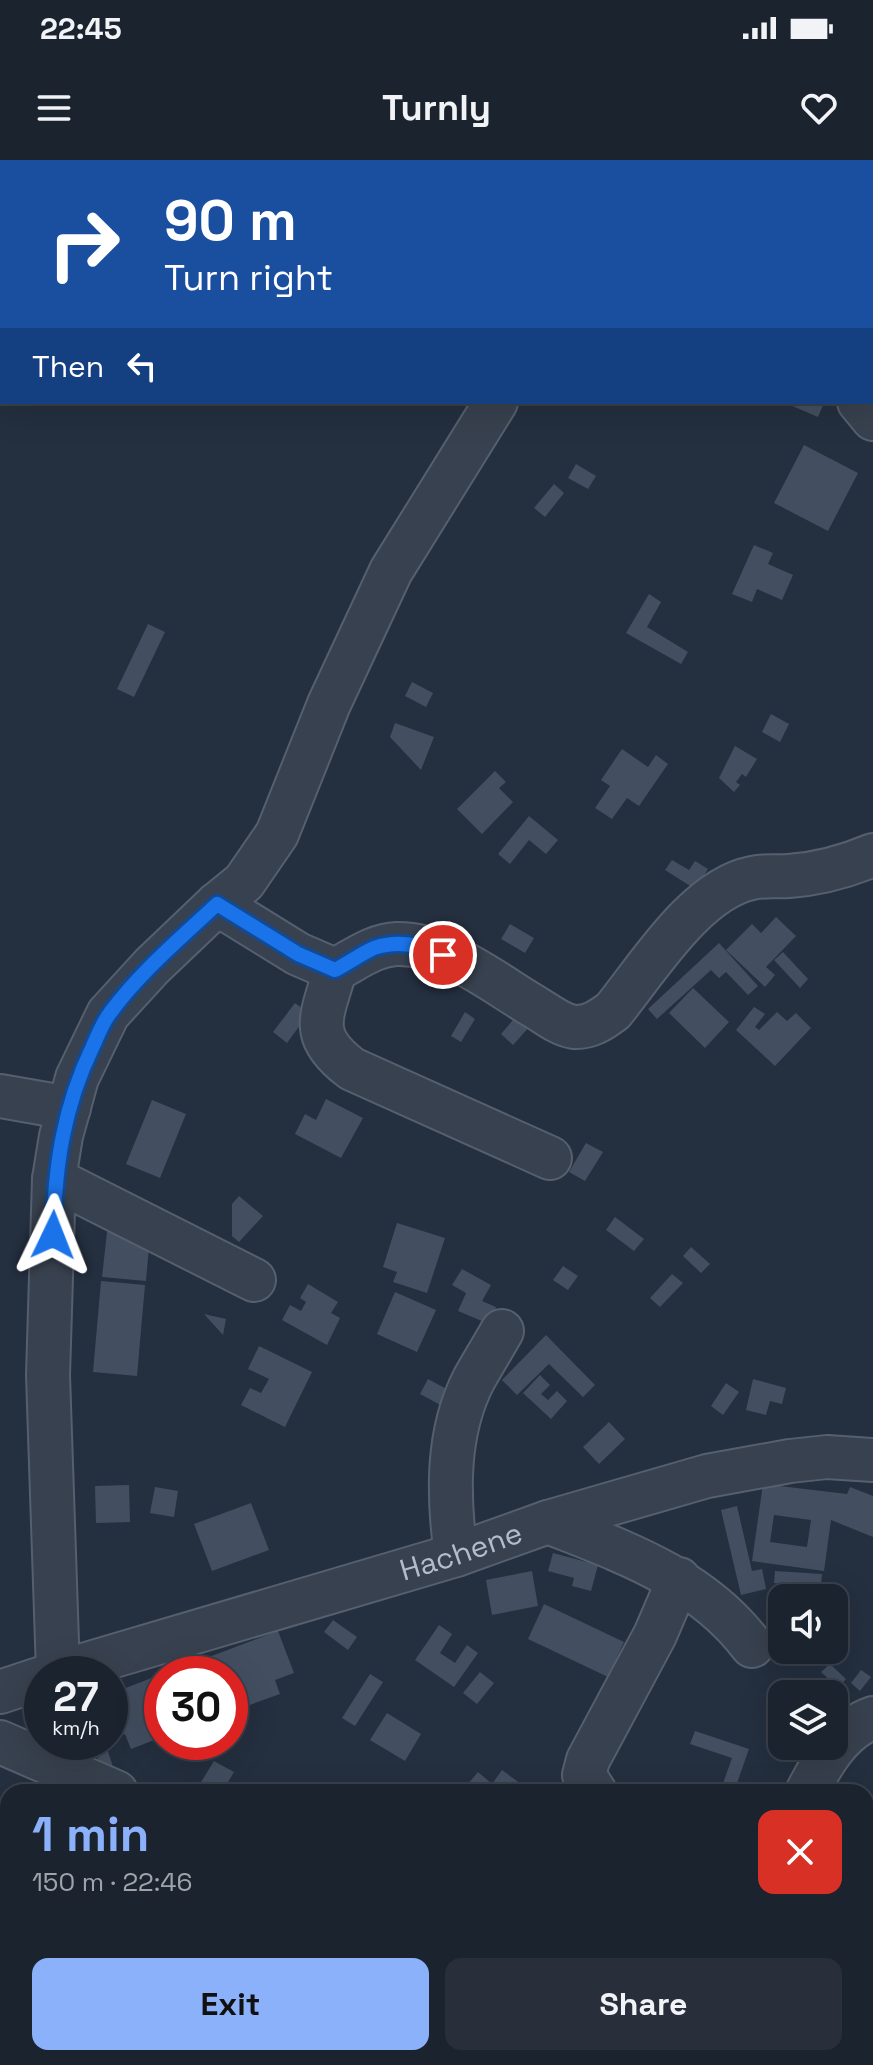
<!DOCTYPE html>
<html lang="en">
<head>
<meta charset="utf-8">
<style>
  body { margin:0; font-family:"Space Grotesk",sans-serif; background:#282f3b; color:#f1f3f6; height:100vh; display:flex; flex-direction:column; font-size:30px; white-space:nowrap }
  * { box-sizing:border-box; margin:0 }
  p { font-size:26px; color:#a0a4aa }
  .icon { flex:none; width:44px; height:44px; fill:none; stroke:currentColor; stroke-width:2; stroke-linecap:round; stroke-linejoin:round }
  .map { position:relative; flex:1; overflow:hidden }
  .side { position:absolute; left:0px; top:1624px; width:874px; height:282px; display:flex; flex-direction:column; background:#1b232f; border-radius:24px 24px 0 0; box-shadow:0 8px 32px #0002,0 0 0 2px #39404b }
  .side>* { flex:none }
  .top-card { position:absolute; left:0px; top:0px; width:874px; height:244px; box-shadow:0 8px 32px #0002,0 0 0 2px #39404b; background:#1a4fa0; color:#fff; overflow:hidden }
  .tools { position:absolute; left:768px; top:1424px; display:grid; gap:16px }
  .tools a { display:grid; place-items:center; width:80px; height:80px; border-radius:16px; background:#1b232f; box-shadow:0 8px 32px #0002,0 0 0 2px #39404b; font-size:40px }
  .speed { position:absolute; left:24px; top:1496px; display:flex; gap:16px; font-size:40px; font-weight:700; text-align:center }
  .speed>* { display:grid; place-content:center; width:104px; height:104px; border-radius:50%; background:#1b232f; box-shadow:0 8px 32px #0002,0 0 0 2px #39404b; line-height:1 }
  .speed small { font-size:20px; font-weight:400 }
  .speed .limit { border:12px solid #d22; background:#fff; color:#111 }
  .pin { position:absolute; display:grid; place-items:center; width:68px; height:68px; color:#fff; margin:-34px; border:4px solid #fff; border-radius:50%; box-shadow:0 2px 8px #0007 }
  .me { position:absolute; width:88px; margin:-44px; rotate:2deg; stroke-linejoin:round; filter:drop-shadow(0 0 6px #0008) }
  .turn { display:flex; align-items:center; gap:28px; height:168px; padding:0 32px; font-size:36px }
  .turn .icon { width:104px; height:104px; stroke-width:2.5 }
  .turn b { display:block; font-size:56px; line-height:68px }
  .then { display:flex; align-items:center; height:76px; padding:0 32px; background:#0003; gap:16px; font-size:30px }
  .round { display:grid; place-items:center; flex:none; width:84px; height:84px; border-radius:16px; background:#282f3b }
  .summary { display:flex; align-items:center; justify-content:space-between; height:136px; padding:0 32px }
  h1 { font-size:48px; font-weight:700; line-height:60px; color:#8ab1f9 }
  .cta { display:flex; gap:16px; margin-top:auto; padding:16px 32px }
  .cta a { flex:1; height:92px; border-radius:16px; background:#8ab1f9; color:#111; font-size:32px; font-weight:700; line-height:92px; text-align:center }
  .cta a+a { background:#282f3b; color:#f1f3f6 }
  .status { display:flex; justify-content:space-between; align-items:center; height:56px; padding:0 40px; background:#1b232f; direction:ltr }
  .status svg { height:22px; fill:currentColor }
  header { display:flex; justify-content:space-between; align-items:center; height:104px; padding:0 32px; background:#1b232f; font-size:36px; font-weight:700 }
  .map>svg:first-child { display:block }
  .building { fill:#434f61; fill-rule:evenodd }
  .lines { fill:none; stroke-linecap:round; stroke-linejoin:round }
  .minor-casing { stroke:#565f6d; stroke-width:46 }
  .minor { stroke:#38414f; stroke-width:42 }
  .route-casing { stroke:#114b97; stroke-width:20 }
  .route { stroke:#1a73e8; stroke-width:14 }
  .labels { text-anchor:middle; stroke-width:7; stroke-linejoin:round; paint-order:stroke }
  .street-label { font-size:30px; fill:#b4bcca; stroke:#1d2634 }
</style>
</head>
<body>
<div class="status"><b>22:45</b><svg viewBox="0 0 49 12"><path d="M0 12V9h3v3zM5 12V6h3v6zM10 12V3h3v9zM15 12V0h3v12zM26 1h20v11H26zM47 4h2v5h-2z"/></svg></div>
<header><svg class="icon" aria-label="menu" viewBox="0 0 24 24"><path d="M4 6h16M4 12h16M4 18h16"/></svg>Turnly<svg class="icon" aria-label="heart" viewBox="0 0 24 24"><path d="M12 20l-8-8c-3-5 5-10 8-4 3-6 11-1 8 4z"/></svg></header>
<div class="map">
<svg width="873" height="1905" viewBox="0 0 873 1905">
  <rect width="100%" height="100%" fill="#242f3f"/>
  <path class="building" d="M792,242H823L824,243L818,257L790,245Z
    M804,285L858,313L828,371L774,343Z
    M576,304L596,316L588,329L568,318Z
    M554,324L564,333L545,357L534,348Z
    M754,385L773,393L768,404L793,415L782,440L757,429L752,442L732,434Z
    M649,434L661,442L647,467L688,492L681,504L626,473Z
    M148,464L165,472L134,537L117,529Z
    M412,522L433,533L426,547L405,536Z
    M771,554L789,564L780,582L762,572Z
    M395,563L434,577L421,610L390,577Z
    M735,586L757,599L746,617L742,614L736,622L740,625L734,632L719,618Z
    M622,589L648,607L656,595L668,604L639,646L627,638L612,659L595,648L610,626L601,620Z
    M495,611L506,622L499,628L513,642L482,674L457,649Z
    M529,656L558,680L546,694L529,680L510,704L498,694Z
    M672,700L689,710L695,701L708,709L695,729L665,710Z
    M776,757L796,776L766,807L775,815L765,827L726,790L752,764L761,773Z
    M510,764L534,778L525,793L501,779Z
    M719,783L758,826L748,835L726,812L719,818L711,810L657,859L648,849Z
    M783,792L808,819L800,828L774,800Z
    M693,828L729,862L705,888L669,853Z
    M295,843L309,853L287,883L273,872Z
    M754,847L765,854L755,867L759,870L777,852L787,861L796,853L811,868L775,906L736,870Z
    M465,852L475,859L461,882L451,876Z
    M518,854L531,865L513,885L501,874Z
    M326,939L363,958L341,998L295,974L305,954L316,960Z
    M152,940L186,954L160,1018L126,1004Z
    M586,983L603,992L585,1021L569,1012Z
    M239,1036L263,1056L239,1082L232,1076V1044Z
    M615,1057L644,1079L634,1091L606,1070Z
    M397,1063L445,1078L427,1133L393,1122L397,1112L383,1107Z
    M107,1072L150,1076L146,1121L102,1117Z
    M691,1087L710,1104L701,1113L683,1096Z
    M563,1106L578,1116L568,1130L553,1120Z
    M462,1109L491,1125L482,1141L496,1147L489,1164L458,1151L466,1133L452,1125Z
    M672,1114L683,1123L660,1147L650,1138Z
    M101,1121L145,1125L137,1216L93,1212Z
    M308,1124L338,1142L331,1153L340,1158L327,1185L282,1160L290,1145L301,1151L306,1142L300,1138Z
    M395,1132L436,1150L417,1192L377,1174Z
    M204,1154L226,1159L223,1175Z
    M546,1175L595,1225L583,1237L549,1204L517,1235L502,1220Z
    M259,1186L312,1212L285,1267L241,1245L250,1228L261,1233L269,1219L248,1209Z
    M540,1215L550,1225L541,1234L548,1240L557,1231L567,1241L551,1259L523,1233Z
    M428,1219L454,1233L446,1248L420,1234Z
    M753,1219L786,1228L782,1244L770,1241L766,1255L746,1250Z
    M726,1223L739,1232L723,1255L711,1246Z
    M609,1262L625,1279L599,1304L583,1287Z
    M763,1324L847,1334L850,1327L873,1336V1377L831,1360L824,1411L752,1401ZM774,1355L811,1360L807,1387L770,1382Z
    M129,1325L130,1362L96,1363L95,1326Z
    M155,1327L178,1331L174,1357L150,1353Z
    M251,1343L269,1390L212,1411L194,1364Z
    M737,1346L752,1411L762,1409L766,1429L741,1435L721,1350Z
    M553,1393L598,1405L591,1431L572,1426L574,1418L548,1411Z
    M532,1411L538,1446L492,1455L486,1420Z
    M775,1411L822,1414L821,1427L774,1423Z
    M544,1444L624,1482L608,1517L528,1479Z
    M333,1460L357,1477L348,1490L324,1472Z
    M439,1465L452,1474L440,1493L455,1503L467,1485L478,1493L454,1527L415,1500Z
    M278,1471L294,1513L275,1520L280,1534L230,1552V1514H164Z
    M830,1504L846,1519L838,1528L821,1512Z
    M861,1510L871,1517L860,1531L851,1523Z
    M480,1512L494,1523L477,1544L463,1533Z
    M162,1514V1577L131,1589L125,1574L110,1579V1534Z
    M370,1514L383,1522L355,1566L342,1558Z
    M387,1553L421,1574L405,1601L370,1580Z
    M695,1571L749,1589L734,1632H720L732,1598L690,1584Z
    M72,1582H105L114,1610L102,1613L97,1595L78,1601Z
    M214,1601L234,1612L222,1632H195Z
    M502,1610L532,1632H461L478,1612L492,1624Z
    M3,1659L8,1662V1688L0,1685V1667Z
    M866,1873L873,1877V1902L866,1898Z
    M152,1898H193L208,1905H149Z
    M649,1898H688L696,1905H649L646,1902Z"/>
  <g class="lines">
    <g class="minor-casing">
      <g id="minor">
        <path d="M286,0L290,2"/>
        <path d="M187,2L191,0"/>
        <path d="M356,2L358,0"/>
        <path d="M645,2L646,0"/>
        <path d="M0,87L2,84"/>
        <path d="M859,242L873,259"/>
        <path d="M217,744L298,794L335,810C355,800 373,785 397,784C446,783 494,823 535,847C547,854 560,865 574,867C589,868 601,860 613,851C648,808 696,729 752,718C764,715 777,717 789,716C817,714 847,706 873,695"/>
        <path d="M335,810C322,857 307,875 352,909L550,998"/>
        <path d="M0,936L69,948"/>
        <path d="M54,1019L254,1120"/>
        <path d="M548,1362C624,1392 702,1419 752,1486"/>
        <path d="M456,1395C448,1337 446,1273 474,1219C483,1203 493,1187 502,1171"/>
        <path d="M58,1512L48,1215L54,1019L61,976L77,918L108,854L152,806L217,744L244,722L277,674L329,544L391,411L496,242"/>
        <path id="s1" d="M53,1514L456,1395L548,1362L707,1316L790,1301L827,1297L873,1300"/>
        <path d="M0,1532L42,1518"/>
        <path d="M0,1582L116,1632"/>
        <path d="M595,1632L584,1615L588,1600L655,1475L679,1419"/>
        <path d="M807,1632C822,1603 841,1569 873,1558"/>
        <path d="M445,1898L447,1905"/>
      </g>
    </g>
    <use href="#minor" class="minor"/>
  </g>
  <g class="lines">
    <g class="route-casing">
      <path id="route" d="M53,1075C55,1006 63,948 93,886C98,875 103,862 110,853C140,812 181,778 217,744L298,794L335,810C347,804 364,792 374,788C397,780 422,785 443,795"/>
    </g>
    <use href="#route" class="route"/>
  </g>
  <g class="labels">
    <g class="street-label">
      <text dy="10" stroke="none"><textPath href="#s1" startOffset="426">Hachene</textPath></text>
    </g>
  </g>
</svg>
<div class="tools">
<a><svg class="icon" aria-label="sound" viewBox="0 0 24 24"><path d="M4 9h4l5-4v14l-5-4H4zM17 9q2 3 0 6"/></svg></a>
<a><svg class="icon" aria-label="layers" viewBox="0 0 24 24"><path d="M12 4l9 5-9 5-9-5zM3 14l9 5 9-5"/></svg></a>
</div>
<div class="speed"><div>27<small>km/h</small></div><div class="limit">30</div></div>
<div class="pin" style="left:443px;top:795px;background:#d93025"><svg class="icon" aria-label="arrive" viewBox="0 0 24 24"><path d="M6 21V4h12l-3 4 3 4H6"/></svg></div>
<svg class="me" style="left:53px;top:1075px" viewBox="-20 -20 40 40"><path d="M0-17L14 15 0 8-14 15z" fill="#1a73e8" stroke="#fff" stroke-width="4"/></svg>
<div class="top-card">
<div class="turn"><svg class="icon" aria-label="right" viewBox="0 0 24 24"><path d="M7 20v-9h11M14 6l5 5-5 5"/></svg><div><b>90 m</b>Turn right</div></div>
<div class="then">Then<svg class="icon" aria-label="left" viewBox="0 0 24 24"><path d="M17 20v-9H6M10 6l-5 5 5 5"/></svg></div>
</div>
<section class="side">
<div class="summary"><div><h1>1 min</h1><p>150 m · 22:46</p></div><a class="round" style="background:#d93025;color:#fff"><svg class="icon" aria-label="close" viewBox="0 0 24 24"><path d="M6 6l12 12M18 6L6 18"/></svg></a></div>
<div class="cta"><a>Exit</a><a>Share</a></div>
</section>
</div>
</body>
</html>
